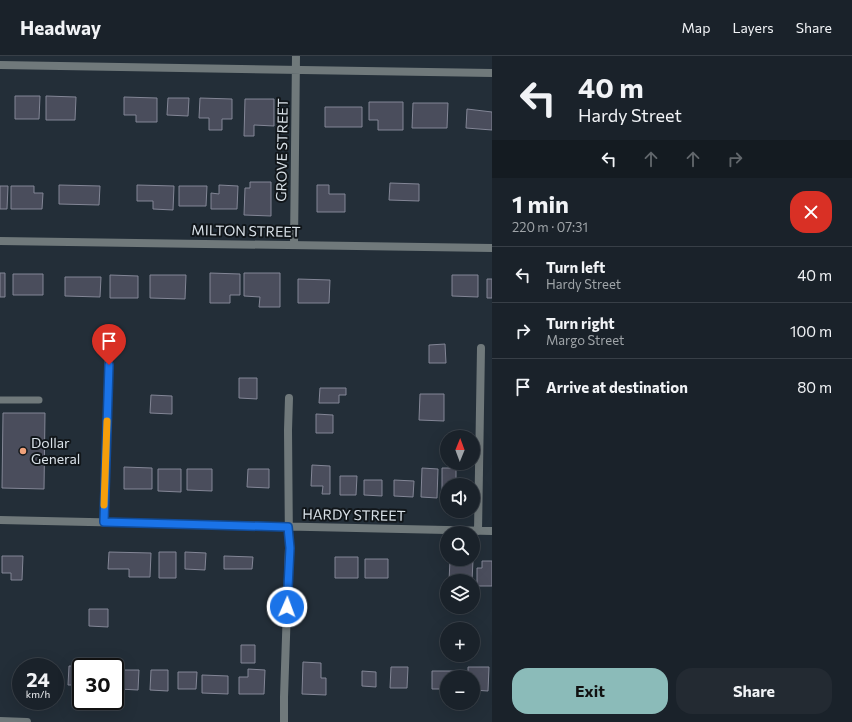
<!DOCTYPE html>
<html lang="en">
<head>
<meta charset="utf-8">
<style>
  body { margin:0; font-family:Commissioner,sans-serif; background:#232a32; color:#f1f3f6; height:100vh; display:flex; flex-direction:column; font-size:15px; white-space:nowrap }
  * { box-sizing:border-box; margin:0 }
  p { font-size:13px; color:#9fa4a8 }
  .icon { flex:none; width:22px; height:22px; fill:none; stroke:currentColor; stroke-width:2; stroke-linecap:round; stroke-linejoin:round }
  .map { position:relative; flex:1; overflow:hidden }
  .side { display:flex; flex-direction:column; background:#1a222a; width:360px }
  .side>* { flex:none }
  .hud { background:#1a222a; color:#f1f3f6; overflow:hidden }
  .needle { width:26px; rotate:1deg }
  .tools { position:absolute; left:440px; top:374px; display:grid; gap:8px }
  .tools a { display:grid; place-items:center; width:40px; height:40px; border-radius:50%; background:#1a222a; box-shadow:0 4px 16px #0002,0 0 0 1px #383f47; font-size:20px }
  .speed { position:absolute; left:12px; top:602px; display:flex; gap:8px; font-size:20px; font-weight:700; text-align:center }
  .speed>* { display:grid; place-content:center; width:52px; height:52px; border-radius:50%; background:#1a222a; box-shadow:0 4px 16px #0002,0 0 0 1px #383f47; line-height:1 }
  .speed small { font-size:10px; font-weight:400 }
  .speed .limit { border:2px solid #111; border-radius:6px; background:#fff; color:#111 }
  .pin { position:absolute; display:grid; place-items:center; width:34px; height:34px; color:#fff; margin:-41px -17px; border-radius:50% 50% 50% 0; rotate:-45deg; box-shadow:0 0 4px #0007 }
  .pin .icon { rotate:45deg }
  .me { position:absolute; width:44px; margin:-22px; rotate:2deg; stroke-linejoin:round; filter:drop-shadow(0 0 3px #0008) }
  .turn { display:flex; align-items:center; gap:14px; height:84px; padding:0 20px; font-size:18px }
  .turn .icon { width:52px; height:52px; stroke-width:2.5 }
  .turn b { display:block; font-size:28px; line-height:34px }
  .lanes { display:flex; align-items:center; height:38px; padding:0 20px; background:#0003; justify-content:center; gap:20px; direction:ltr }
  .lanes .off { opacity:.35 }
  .round { display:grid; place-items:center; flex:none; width:42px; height:42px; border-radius:16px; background:#232a32 }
  .headline { display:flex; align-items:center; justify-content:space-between; height:68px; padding:0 20px }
  h1 { font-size:24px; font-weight:700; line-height:30px }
  .action { display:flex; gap:8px; margin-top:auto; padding:8px 20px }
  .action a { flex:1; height:46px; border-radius:16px; background:#8bbbb9; color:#111; font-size:16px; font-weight:700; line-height:46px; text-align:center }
  .action a+a { background:#232a32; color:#f1f3f6 }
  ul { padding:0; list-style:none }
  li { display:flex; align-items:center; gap:12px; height:56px; padding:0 20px; border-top:1px solid #383f47 }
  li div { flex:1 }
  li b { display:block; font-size:15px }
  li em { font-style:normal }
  header { display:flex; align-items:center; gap:24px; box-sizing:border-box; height:56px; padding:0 20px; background:#1a222a; border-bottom:1px solid #383f47 }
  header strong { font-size:19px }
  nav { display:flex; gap:22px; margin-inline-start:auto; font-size:14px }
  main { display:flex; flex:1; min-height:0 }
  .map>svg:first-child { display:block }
  .building { fill:#4a4d5c; stroke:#838696 }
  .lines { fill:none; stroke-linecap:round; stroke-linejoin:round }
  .lane { stroke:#70797b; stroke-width:7 }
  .street { stroke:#70797b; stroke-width:8 }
  .route-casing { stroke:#114b97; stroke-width:10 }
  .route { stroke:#1a73e8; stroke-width:7 }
  .slow { stroke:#f59e0b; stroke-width:7 }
  .poi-dot { fill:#f1a27b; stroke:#11161a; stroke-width:1.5 }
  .labels { text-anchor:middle; stroke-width:4; stroke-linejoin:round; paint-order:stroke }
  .street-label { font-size:14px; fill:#d9e1e8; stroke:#11161a }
  .poi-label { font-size:14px; fill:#d9e1e8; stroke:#11161a; text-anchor:start }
</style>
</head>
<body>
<header>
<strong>Headway</strong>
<nav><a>Map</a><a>Layers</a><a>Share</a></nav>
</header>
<main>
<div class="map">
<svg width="492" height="666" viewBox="0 0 492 666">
  <rect width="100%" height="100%" fill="#232e38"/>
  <path class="building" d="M15,40H40L39,63H15Z
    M46,40L76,41L75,64H46Z
    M124,41L157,42V66H136V59H124Z
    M168,42H189L188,60L167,59Z
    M200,42L232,43V63H222V74H209V62H199Z
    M245,43H274V70L254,69V80H244Z
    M369,46H403V74H378V64H369Z
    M413,47H448L447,72H412Z
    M325,51H362V71H325Z
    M467,53L492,56V74L466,72Z
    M250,126H271V160L244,159L245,132H250Z
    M390,127L419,128V145L389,144Z
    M59,129L100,130L99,149L59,148Z
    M137,129L174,130L173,154L153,153V145H137Z
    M219,129L238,130L237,153H211V137L219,138Z
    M317,129H329V138H345V156H317Z
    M0,130H8L7,153H0Z
    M11,130H34V137H43L42,153H11Z
    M179,130H207L206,150H179Z
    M0,217H5V241H0Z
    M210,217L240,218V239H230V247H210Z
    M244,217H280V251H259L260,241L244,240Z
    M13,218H43V239H13Z
    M110,219L138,220V242H110Z
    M150,219H186L185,243L150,242Z
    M452,219H478V241L452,240Z
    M65,221H101L100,241L65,240Z
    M298,223L330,224L329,247H298Z
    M487,223H492V242H487Z
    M445,288L446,307H429V289Z
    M239,322H257V343L239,342Z
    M320,332H346V339H339V347H319Z
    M420,338H444V365L419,364Z
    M151,339L172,340V358L150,357Z
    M3,357H45L44,433L2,432Z
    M316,358L333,359V377H316Z
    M312,409L330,410V438H322L323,430H311Z
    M124,411L152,412V433H124Z
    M422,412L438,413L437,442L421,441Z
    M442,412H456V429H447V441H442Z
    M158,413H181V436L158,435Z
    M187,413H212V435L187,434Z
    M248,413H269V432L247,431Z
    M340,420H357L356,439H340Z
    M364,424H382V440L364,439Z
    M394,424L414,425L413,441L394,440Z
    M109,496L151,497L150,521H129V513H108Z
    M159,496H176V522H159Z
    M185,496L206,497L205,514L185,513Z
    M2,500H23L22,524H11V517H2Z
    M224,500L253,501L252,513H224Z
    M335,501H358V522H335Z
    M365,503H388V522H365Z
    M450,504H473L472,525H449Z
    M482,505H492V530H477V512H482Z
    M89,553H108V571L89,570Z
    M241,589H255V607H241Z
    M303,606L321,607V622H326V639L302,638Z
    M69,610H84L81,611V629H68Z
    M391,611H408L407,632H390Z
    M468,611H489L488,635L473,634V621H468Z
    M248,613L265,614L264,638H239V621H248Z
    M119,614H139L138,634L119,633Z
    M151,614H168V635L150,634Z
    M362,615L376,616V631L362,630Z
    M432,615H456V621H447V633H432Z
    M178,616H197L196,633H178Z
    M202,619L228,620V638L202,637Z"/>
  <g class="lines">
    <path class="lane" d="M0,344H39"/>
    <path class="street" d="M0,9L492,17
      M0,185L492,192
      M294,189L296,0
      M0,464L492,475
      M104,466L109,294
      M478,475L481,292
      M0,665L27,666
      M284,666V641L289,492L288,374L289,342"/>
  </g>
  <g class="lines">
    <g class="route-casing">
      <path id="route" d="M109,309L104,466L288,471L290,492L287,551"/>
    </g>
    <use href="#route" class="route"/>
    <path class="slow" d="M104,449L107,365"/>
  </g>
  <circle class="poi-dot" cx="23" cy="395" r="4"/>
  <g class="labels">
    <g class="street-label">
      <text transform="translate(282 94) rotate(-89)" y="5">GROVE STREET</text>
      <text transform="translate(246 175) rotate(1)" y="5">MILTON STREET</text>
      <text transform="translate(354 459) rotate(1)" y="5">HARDY STREET</text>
    </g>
    <g class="poi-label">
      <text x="31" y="392">Dollar<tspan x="31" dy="16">General</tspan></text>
    </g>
  </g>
</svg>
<div class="tools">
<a><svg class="needle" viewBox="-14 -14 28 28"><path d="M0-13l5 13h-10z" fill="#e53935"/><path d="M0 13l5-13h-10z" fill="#9fa4a8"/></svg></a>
<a><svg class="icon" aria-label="sound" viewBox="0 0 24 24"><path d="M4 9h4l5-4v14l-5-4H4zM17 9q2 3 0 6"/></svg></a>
<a><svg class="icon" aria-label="search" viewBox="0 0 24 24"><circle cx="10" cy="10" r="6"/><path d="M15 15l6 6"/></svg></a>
<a><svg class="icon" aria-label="layers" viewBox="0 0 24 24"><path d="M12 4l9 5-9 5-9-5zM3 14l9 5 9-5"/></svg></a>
<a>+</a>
<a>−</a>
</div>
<div class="speed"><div>24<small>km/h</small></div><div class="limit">30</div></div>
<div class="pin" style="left:109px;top:309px;background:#d93025"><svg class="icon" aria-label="arrive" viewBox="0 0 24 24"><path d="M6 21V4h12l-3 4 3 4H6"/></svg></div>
<svg class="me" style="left:287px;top:551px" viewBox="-20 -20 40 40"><circle r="17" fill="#1a73e8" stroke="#fff" stroke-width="3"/><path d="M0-11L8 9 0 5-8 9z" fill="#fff"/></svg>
</div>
<section class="side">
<div class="hud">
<div class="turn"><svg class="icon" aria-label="left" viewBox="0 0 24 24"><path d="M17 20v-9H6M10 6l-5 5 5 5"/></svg><div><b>40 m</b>Hardy Street</div></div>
<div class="lanes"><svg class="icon" aria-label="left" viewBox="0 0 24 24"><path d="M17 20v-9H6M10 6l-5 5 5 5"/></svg><svg class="icon off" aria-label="ahead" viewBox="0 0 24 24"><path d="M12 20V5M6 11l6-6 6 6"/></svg><svg class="icon off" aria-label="ahead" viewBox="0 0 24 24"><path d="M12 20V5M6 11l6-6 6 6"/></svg><svg class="icon off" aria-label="right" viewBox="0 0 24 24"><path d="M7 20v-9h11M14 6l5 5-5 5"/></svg></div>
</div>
<div class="headline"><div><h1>1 min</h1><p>220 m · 07:31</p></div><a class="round" style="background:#d93025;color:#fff"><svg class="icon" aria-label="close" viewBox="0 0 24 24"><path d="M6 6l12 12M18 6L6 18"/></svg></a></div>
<ul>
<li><svg class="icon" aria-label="left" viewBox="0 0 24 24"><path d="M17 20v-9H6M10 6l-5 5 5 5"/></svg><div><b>Turn left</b><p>Hardy Street</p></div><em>40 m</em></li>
<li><svg class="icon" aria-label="right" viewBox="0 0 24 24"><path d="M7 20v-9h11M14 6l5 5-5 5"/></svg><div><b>Turn right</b><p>Margo Street</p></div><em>100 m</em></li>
<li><svg class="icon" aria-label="arrive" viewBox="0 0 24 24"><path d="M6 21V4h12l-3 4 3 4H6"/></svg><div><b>Arrive at destination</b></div><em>80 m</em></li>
</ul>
<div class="action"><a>Exit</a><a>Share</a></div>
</section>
</main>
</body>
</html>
